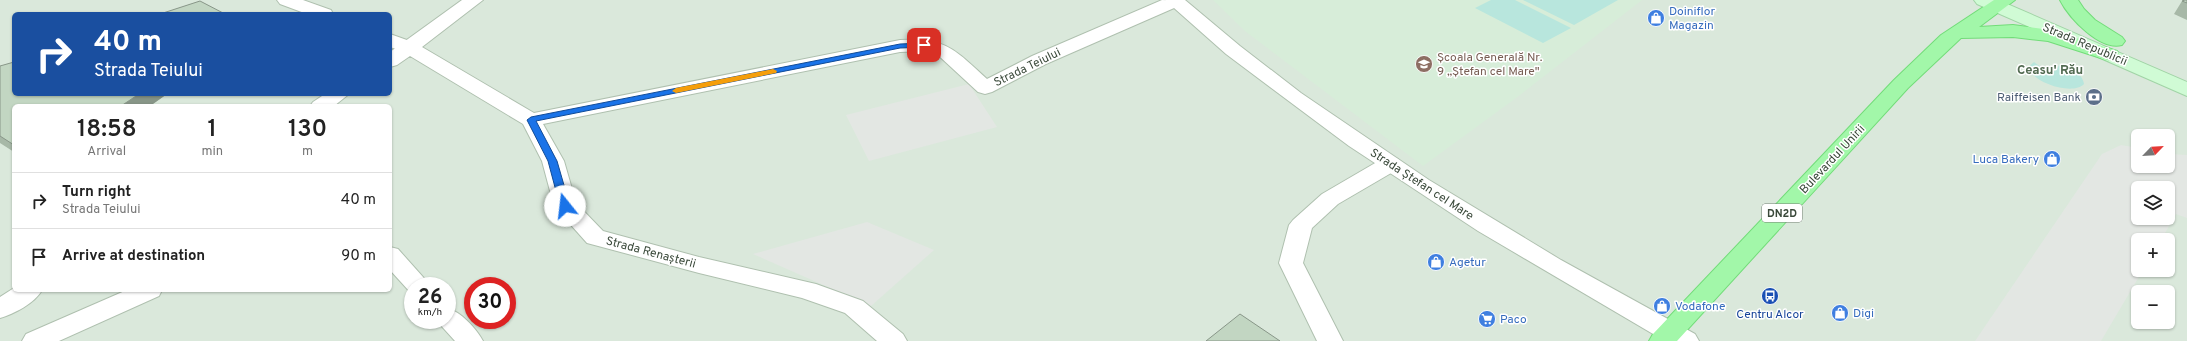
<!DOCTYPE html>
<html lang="en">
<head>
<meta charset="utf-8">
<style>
  body { margin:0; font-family:Overpass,sans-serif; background:#f6f6f6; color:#222; height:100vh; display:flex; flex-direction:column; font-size:15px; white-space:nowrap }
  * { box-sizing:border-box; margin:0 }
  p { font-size:13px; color:#767676 }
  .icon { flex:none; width:22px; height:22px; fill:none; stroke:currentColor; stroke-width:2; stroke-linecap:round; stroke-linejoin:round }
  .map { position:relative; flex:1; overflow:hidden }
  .details { position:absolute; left:12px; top:104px; width:380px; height:188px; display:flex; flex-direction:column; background:#fff; border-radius:6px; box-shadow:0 1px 3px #0004 }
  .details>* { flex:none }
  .guide { position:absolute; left:12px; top:12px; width:380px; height:84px; border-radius:6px; box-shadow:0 1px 3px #0004; background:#1a4fa0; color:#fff; overflow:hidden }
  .needle { width:26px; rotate:65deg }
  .controls { position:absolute; left:2131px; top:129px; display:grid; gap:8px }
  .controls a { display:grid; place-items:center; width:44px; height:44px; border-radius:6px; background:#fff; box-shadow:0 1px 3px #0004; font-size:20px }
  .speed { position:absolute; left:404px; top:277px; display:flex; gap:8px; font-size:20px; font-weight:700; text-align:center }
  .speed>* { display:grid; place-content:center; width:52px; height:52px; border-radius:50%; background:#fff; box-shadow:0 1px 3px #0004; line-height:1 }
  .speed small { font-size:10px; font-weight:400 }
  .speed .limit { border:6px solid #d22; background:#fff; color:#111 }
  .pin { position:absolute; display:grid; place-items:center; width:34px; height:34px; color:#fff; margin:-17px; border-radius:8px; box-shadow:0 2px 6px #0006 }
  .me { position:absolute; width:44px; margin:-22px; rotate:344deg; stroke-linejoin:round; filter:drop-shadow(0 0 3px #0008) }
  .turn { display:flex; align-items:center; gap:14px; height:84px; padding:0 16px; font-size:18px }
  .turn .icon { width:52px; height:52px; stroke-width:2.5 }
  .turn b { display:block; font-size:28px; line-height:34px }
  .eta { display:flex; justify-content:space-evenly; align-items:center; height:68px; text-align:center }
  .eta b { font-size:24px; font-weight:600; line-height:28px }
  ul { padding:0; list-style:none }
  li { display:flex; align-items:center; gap:12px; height:56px; padding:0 16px; border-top:1px solid #e0e0e0 }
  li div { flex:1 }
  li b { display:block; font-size:15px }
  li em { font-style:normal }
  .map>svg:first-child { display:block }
  .residential { fill:#dae8db; fill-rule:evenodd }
  .education { fill:#d7edd9 }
  .green { fill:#b8e6dd }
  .parking { fill:#e3e7e3; fill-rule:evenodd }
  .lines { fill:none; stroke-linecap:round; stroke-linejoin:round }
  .minor-casing { stroke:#afc0af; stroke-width:2 }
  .tertiary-casing { stroke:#afc0af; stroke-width:2 }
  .secondary-casing { stroke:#a1d4a6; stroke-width:2 }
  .primary-casing { stroke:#72dc79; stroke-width:2 }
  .minor { fill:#fff; fill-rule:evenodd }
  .tertiary { fill:#fff; fill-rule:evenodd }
  .secondary { fill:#d0fbd5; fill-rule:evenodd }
  .primary { fill:#a2f7a9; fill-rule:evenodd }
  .wall { fill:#a7b8a7 }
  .shaded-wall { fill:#889688 }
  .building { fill:#c2d6c2; stroke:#889688 }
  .route { fill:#1a73e8; stroke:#114b97 }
  .slow { fill:#f59e0b }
  .labels { text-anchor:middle; stroke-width:3; stroke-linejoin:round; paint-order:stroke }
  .shield { fill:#fff; stroke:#758075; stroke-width:1 }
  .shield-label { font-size:11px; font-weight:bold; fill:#3a493a }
  .shop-label { font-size:12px; fill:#366cbe; stroke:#fff; text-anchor:start }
  .street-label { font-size:12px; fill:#3a493a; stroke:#fff }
  .education-label { font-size:12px; fill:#785e54; stroke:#fff; text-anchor:start }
  .service-label { font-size:12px; fill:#4e5e75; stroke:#fff; text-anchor:end }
  .transit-label { font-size:12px; fill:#164399; stroke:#fff }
  .neighbourhood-label { font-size:13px; font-weight:bold; fill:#536b52; stroke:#fff }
</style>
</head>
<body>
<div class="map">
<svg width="2187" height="341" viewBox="0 0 2187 341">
  <rect width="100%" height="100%" fill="#ecf5ec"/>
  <path class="residential" d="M0,0H2187V341H0ZM14,14H390V94H14ZM14,106H390V290H14ZM2138,136H2168V166H2138ZM2138,188H2168V218H2138ZM2138,240H2168V270H2138ZM413,286H447V320H413ZM473,286H507V320H473ZM2138,292H2168V322H2138Z"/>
  <path class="education" d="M1213,0H1642L1516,98L1423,166L1245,31Z"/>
  <path class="green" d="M1491,0H1515L1571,28L1543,43L1475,8Z
    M1523,0H1618L1574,25Z
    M2034,62L2042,68L2055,71L2060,64C2069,68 2083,73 2084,84C2073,96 2032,83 2028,67Z"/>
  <path class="parking" d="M969,84L997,127L869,161L846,115Z
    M2121,145L2138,148V166H2168V154L2187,155V218L2176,214L2161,240H2138V270H2143L2101,341H1975L2102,154ZM2138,188H2168V218H2138Z
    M867,222L934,250L871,306L753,254Z"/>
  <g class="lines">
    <g class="minor-casing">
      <path id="minor" d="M462,0H483L422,47L534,113L900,40C947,38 954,49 987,79L1032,56L1162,0L1184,1L1181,5L1046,64L992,92L985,94L978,92L939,56L923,51L900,52L543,124L564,161L576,203L603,231L699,257L816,284L863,301L903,334L907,341H877L845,313L802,298L699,273L587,243L554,206L542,161L523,124L410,56L397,65L390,67V52Z
        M325,94H349L334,106H310L313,102Z
        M1390,157L1398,159L1401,164L1398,169L1338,204L1312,228L1303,263L1343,341H1317L1279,263L1289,225L1293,220L1322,194L1382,159Z
        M390,247L398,249L431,286H413V293L410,292L390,270Z
        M14,288V290H42C35,303 14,314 0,318V297Z
        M127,290H162L159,296L59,341H22L26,334Z
        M447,308C461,312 476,328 483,341H455L436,320H447Z"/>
    </g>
    <g class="tertiary-casing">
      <path id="tertiary" d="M277,0H303L331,10L333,14H307L280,4Z
        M1165,0H1185L1240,46L1301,93L1429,180L1561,260L1695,334L1699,341H1665L1478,231L1349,146L1226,54Z
        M390,34L418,44L421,48L418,52L411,54L390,47Z"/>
    </g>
    <g class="secondary-casing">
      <path id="secondary" d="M1974,0H1998L2187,82V96L1977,4Z"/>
    </g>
    <g class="primary-casing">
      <path id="primary" d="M1994,0H2015L1979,27L2013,25L2051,30L2117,51L2120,55L2117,59L2110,61L2048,41L2013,37L1961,38L1908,88L1677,341H1649L1653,334L1894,80L1941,35Z
        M2060,0H2078L2084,9L2095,20L2122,37L2125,41L2122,45C2100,51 2069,18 2060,0Z"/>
    </g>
    <use href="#minor" class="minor"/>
    <use href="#tertiary" class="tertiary"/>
    <use href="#secondary" class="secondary"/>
    <use href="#primary" class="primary"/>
  </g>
  <path class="wall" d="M2187,0V20L2174,14L2182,1Z
    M0,66L14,94H167L150,106H14V152L0,143Z"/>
  <path class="shaded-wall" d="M139,94H167L150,106H121Z"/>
  <path class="building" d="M2185,0H2187V3L2182,1Z
    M200,1L225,14H160Z
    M14,62V94H139L121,106H14V145L0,136V66Z
    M1240,314L1280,341H1206Z"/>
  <path class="route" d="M924,43H927V47L900,48L536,121L557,161L570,206L565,209L560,206L548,161L527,120L531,117L900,44Z"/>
  <path class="slow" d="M773,69L777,71L776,73L676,93L672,91L676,88Z"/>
  <defs>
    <g id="shop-disc" transform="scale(0.9)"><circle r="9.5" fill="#3f7fe0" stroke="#fff"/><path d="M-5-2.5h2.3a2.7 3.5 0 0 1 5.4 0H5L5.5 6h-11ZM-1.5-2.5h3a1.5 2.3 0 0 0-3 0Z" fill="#fff"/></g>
    <g id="school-disc" transform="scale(0.9)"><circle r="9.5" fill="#8d6e63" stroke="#fff"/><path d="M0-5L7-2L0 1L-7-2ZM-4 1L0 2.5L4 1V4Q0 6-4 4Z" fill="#fff"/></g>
    <g id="bank-disc" transform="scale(0.9)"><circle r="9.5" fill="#5c6f8a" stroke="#fff"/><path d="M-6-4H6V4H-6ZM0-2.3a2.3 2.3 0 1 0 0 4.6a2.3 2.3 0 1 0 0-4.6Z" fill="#fff"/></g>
    <g id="bus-disc" transform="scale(0.9)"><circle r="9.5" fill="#1a4fb4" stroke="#fff"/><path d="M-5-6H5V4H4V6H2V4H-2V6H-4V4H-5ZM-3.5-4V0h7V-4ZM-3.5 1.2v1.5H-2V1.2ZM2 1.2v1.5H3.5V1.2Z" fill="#fff"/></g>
    <g id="supermarket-disc" transform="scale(0.9)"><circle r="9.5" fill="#3f7fe0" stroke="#fff"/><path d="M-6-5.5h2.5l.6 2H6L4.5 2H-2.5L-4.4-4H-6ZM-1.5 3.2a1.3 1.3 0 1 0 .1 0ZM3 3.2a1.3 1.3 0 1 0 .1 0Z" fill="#fff"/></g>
  </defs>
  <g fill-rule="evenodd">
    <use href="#shop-disc" x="1656" y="18"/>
    <use href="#school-disc" x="1424" y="64"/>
    <use href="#bank-disc" x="2094" y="97"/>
    <use href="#shop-disc" x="2052" y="159"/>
    <use href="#shop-disc" x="1436" y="262"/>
    <use href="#bus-disc" x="1770" y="296"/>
    <use href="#shop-disc" x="1662" y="306"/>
    <use href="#shop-disc" x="1840" y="313"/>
    <use href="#supermarket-disc" x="1487" y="319"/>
  </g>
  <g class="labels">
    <rect class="shield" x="1762" y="204" width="40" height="18" rx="3"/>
    <g class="shield-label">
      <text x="1782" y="217">DN2D</text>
    </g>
    <g class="shop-label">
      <text x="1669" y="15">Doiniflor<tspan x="1669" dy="14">Magazin</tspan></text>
      <text x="2039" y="163" text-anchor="end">Luca Bakery</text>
      <text x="1449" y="266">Agetur</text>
      <text x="1675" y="310">Vodafone</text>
      <text x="1853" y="317">Digi</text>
      <text x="1500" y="323">Paco</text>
    </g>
    <g class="street-label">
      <text transform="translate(2085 44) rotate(23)" y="4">Strada Republicii</text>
      <text transform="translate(1027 67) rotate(-26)" y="4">Strada Teiului</text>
      <text transform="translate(1832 159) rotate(-47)" y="4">Bulevardul Unirii</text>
      <text transform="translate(1422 184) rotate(33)" y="4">Strada Ștefan cel Mare</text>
      <text transform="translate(651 252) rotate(15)" y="4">Strada Renașterii</text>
    </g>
    <g class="education-label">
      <text x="1437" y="61">Școala Generală Nr.<tspan x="1437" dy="14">9 „Ștefan cel Mare"</tspan></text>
    </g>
    <g class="service-label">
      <text x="2081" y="101">Raiffeisen Bank</text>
    </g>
    <g class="transit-label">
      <text x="1770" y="318">Centru Alcor</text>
    </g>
    <g class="neighbourhood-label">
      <text x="2050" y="74">Ceasu' Rău</text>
    </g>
  </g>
</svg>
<div class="controls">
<a><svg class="needle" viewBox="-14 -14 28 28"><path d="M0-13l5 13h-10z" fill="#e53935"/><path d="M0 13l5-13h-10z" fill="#767676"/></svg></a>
<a><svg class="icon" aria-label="layers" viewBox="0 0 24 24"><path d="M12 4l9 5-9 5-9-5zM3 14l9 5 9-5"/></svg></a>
<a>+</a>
<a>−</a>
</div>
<div class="speed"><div>26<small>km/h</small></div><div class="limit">30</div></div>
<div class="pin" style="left:924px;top:45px;background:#d93025"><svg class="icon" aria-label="arrive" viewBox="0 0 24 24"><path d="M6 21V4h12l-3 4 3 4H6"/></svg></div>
<svg class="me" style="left:565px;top:206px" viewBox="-20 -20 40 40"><circle r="19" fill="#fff"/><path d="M0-13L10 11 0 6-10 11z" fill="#1a73e8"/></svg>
<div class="guide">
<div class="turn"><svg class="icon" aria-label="right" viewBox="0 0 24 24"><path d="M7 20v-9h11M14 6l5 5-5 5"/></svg><div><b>40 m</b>Strada Teiului</div></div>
</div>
<section class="details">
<div class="eta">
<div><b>18:58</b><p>Arrival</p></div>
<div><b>1</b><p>min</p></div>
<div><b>130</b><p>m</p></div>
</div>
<ul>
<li><svg class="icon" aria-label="right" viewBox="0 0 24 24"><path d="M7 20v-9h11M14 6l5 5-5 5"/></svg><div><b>Turn right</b><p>Strada Teiului</p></div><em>40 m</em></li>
<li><svg class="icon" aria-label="arrive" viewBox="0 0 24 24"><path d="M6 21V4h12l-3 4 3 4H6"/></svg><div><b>Arrive at destination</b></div><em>90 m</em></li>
</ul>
</section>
</div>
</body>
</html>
